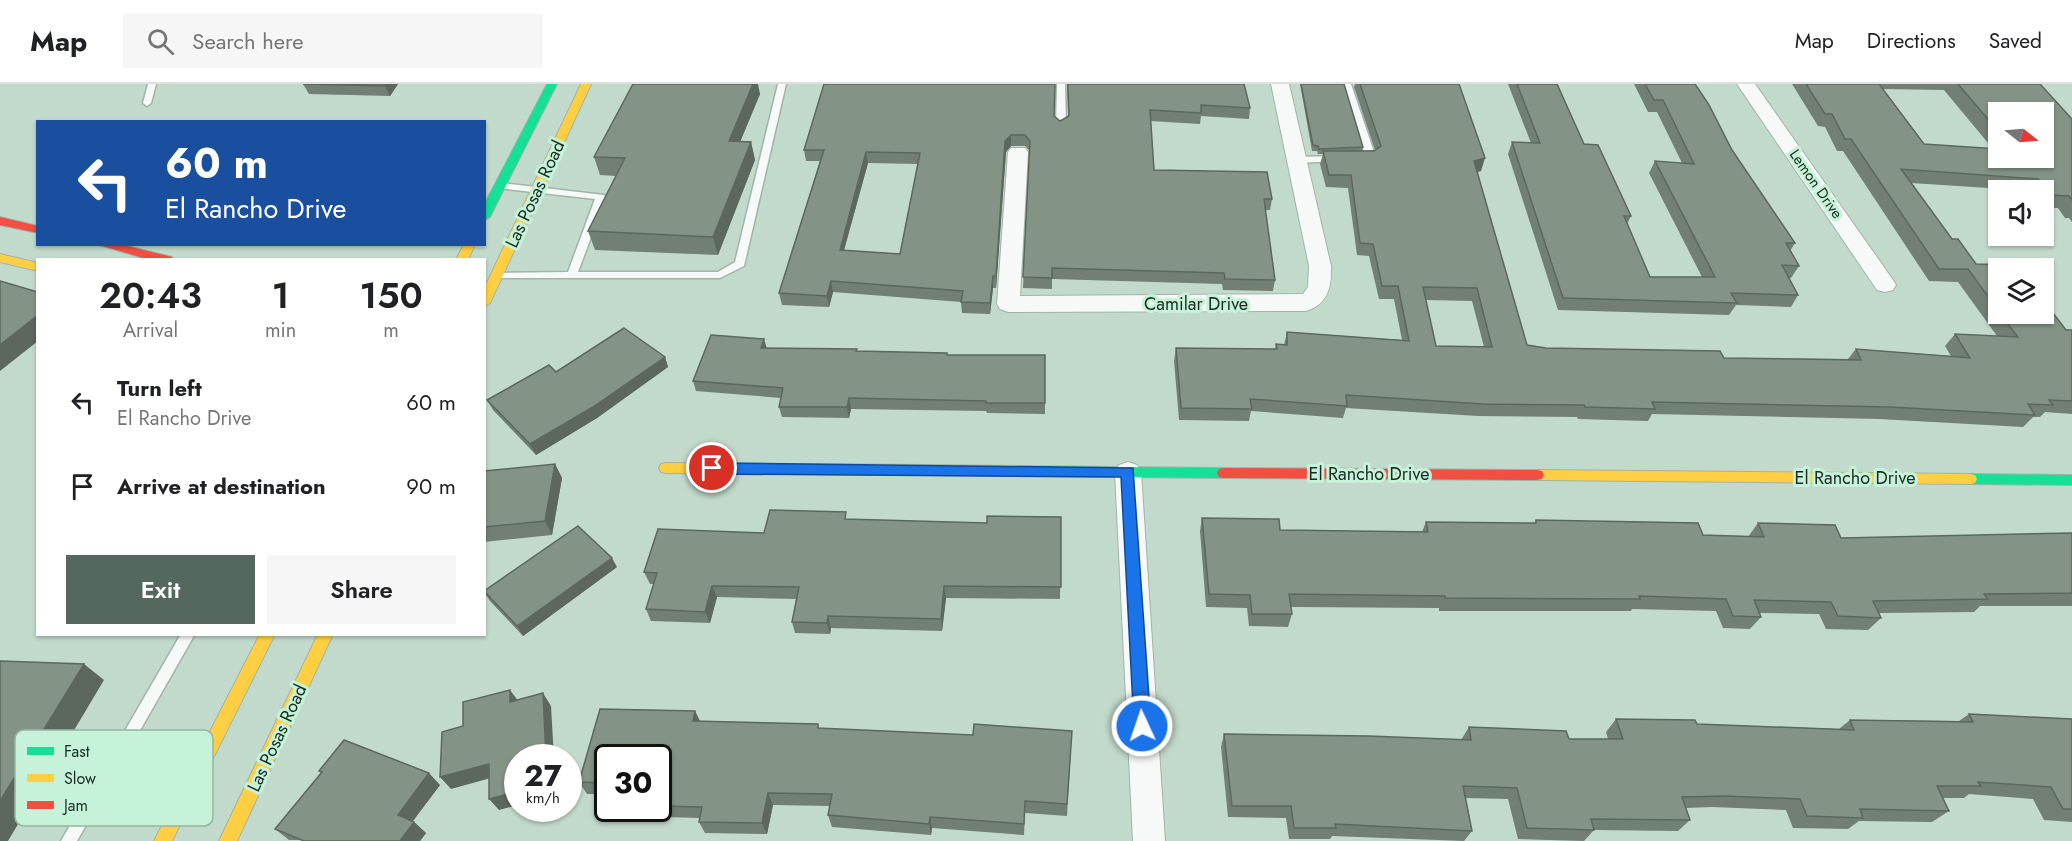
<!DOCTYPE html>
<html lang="en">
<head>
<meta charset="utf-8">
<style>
  body { margin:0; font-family:Jost,sans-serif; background:#f6f6f6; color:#202124; height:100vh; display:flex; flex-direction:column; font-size:22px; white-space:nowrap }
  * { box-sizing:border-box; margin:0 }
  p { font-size:20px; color:#757577 }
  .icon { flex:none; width:33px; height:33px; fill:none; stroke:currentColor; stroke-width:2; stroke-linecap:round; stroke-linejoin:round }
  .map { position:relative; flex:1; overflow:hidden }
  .drawer { position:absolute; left:36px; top:174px; width:450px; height:378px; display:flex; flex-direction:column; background:#fff; border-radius:0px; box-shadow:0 2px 4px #0004 }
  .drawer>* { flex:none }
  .hud { position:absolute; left:36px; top:36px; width:450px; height:126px; border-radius:0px; box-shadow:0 2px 4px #0004; background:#1a4fa0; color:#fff; overflow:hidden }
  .needle { width:39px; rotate:107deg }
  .controls { position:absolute; left:1988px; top:18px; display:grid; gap:12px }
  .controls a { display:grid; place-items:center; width:66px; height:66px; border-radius:0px; background:#fff; box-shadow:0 2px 4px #0004; font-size:30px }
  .speed { position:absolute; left:504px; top:660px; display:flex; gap:12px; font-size:30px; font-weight:700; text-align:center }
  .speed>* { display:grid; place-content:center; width:78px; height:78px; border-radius:50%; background:#fff; box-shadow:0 2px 4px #0004; line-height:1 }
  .speed small { font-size:15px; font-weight:400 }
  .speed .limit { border:3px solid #111; border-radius:9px; background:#fff; color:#111 }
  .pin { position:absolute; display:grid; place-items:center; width:51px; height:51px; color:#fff; margin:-26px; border:3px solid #fff; border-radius:50%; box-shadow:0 2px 6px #0007 }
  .me { position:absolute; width:66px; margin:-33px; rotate:357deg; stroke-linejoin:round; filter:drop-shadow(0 0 4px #0008) }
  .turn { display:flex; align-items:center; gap:21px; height:126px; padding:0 30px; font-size:27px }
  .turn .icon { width:78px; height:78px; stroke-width:2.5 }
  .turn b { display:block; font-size:42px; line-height:51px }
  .eta { display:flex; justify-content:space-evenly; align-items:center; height:102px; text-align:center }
  .eta b { font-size:36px; font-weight:600; line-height:42px }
  .action { display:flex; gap:12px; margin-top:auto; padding:12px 30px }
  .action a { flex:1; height:69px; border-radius:0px; background:#55685d; color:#fff; font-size:24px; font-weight:600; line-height:69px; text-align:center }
  .action a+a { background:#f6f6f6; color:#202124 }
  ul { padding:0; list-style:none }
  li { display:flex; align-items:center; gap:18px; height:84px; padding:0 30px }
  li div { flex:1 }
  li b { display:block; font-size:22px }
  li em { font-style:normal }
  header { display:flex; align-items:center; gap:36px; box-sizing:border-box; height:84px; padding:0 30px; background:#fff; border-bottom:2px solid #e0e0e0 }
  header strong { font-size:28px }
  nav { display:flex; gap:33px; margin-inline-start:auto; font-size:21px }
  .search { width:420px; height:54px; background:#f6f6f6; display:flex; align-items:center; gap:15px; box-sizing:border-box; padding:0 21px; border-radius:0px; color:#757577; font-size:22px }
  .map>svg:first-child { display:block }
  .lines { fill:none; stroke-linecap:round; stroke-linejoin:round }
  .lane-casing { stroke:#a1b4a9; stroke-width:3 }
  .street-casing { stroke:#a1b4a9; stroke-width:2 }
  .fast-casing { stroke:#a1b4a9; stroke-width:2 }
  .slow-casing { stroke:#a1b4a9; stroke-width:2 }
  .jam-casing { stroke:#a1b4a9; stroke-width:2 }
  .lane { fill:#f6f9f7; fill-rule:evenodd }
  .street { fill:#f6f9f7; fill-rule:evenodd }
  .fast { fill:#16e098; fill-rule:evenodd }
  .slow { fill:#ffcf43; fill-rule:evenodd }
  .jam { fill:#f24e42; fill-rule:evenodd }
  .wall { fill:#717f74; fill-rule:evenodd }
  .shaded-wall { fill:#5c685e }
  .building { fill:#839487; stroke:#5c685e; stroke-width:1.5; fill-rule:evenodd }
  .route { fill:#1a73e8; stroke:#114b97; stroke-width:1.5 }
  .labels { text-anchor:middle; stroke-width:6; stroke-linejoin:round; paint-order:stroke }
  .far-street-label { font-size:15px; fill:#1a2b21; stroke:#c5f2d8 }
  .street-label { font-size:18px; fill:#1a2b21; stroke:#c5f2d8 }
  .key { fill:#c5f2d8; stroke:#92b6a1; stroke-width:1.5 }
  .key-label { font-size:16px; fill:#1a2b21 }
</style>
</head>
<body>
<header>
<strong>Map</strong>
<div class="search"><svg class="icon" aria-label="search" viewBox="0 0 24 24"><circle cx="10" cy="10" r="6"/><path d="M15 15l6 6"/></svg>Search here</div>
<nav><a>Map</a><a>Directions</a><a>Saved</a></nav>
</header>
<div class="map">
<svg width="2072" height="757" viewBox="0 0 2072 757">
  <rect width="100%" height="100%" fill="#c2dacc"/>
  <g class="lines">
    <g class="lane-casing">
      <path id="lane" d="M148,0H156L151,19L147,22L143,19Z
        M778,0H786L744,182L720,194H493L492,192L497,189L568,188L595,115L498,104L496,102L501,99L604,111L606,113L578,188H718L735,178Z
        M1057,0H1065L1066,43L1061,46L1056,43Z
        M1343,0H1351L1376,74L1374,76L1362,77L1357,74L1365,71Z
        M1336,72L1341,75L1339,77L1297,79L1292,76L1297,73Z
        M181,550H195L77,757H61Z"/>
    </g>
    <g class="street-casing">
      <path id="street" d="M1271,0H1289L1331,182C1332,202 1328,221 1306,227L1008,228L1000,225L997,220L1008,68L1011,64H1025L1028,68L1020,212L1303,210L1308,203L1309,182Z
        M1737,0H1755L1893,196L1896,201L1893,206L1885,208L1877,206Z
        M1128,378L1137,381L1141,388L1165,757H1133L1115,388L1119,381Z"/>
    </g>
    <g class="fast-casing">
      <path id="fast" d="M547,0H557L490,133L484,136V121Z
        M930,381L1224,384L1229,385L1231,389L1229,393L1224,394L930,391L925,390L923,386L925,382Z
        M1970,390L2072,391V401L1970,400L1965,399L1963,395L1965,391Z"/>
    </g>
    <g class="slow-casing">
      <path id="slow" d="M581,0H591L490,219L484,223V205Z
        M464,160H475L468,176H456Z
        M0,170L38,179V187L0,178Z
        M666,379L930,381L935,382L937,386L935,390L930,391L666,389L661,388L659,384L661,380Z
        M1537,386L1970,390L1975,391L1977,395L1975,399L1970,400L1537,396L1532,395L1530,391L1532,387Z
        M260,550H275L172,757H154Z
        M318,550H333L237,757H219Z"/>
    </g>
    <g class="jam-casing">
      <path id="jam" d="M0,133L38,142V149L0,141Z
        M96,160H119L172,173L173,176H150Z
        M1224,384L1537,386L1542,387L1544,391L1542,395L1537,396L1224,394L1219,393L1217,389L1219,385Z"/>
    </g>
    <use href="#lane" class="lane"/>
    <use href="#street" class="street"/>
    <use href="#fast" class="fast"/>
    <use href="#slow" class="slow"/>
    <use href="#jam" class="jam"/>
  </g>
  <path class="wall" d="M303,0H398L390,12L309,10Z
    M1067,0H1244L1250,24L1249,35L1201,32L1200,40L1150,37L1154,86L1272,115L1270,126H1265L1275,196L1273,207L1223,206L1222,200L1052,195V205L1023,204L1030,67L1025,62H1011L1006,68L996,204H993L990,230L962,229L961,218L833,208L829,223L782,221L779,209L820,77H806L804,66L1054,32L1060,37L1068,32ZM868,79L918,80L900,170L844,166Z
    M1300,0H1344L1363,63L1362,67L1375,66L1354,3L1355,0H1459L1481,87L1477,88L1527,261L1546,264L1724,274L1848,275L1856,265L1951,272L1945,262L1955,250L1997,252L1958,198L1929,197L1843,67H1837L1825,43L1818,42L1792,0H2040L2072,35V138L2069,134H2065L2058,124H2043V106H2019L1911,99L1952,155L1976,180L1998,184V230H2043L2066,246H2072V330L2045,328L2040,333H2033L2023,343L1879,335L1652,330L1648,337L1578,335L1577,333L1478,332L1346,324L1343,334L1251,327L1249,337L1179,336L1174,277L1176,264L1275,265L1276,260L1284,261L1287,248L1402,256L1394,215H1379L1369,172L1357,171L1348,104L1326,103L1320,80L1323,70H1318L1317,67H1312ZM1882,5L1944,6L1993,65L1924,60ZM1998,28L2043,74H1998ZM1426,216L1472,217L1484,263L1436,262Z
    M1508,0H1557L1584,60L1631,132L1627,140L1650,193H1702L1649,89L1655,77L1682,79L1657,28H1648L1634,0H1695L1732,66L1795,159L1790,167L1799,182L1791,194H1789L1798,211L1791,223L1736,221L1729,231L1558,226L1508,70L1512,58L1531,59Z
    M760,10L740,58H751L755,76L718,171L595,166L588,147L616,92L600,91L594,73Z
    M766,264L947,271H1045V330L987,329L986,327L851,325L849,334L782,333L779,323L781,314L696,307L693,297Z
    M665,273L668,283L597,334L536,371L493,326L487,316L556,288Z
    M555,380L562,394L552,451L484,458V387Z
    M1061,433L1060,515L946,514L942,547L831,544L830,550L795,549L792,538L796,515L717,513L710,539L651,537L646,525L654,500H650L644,488L764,449L848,435L987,439Z
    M1202,434L1280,446L1422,448L1426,438L1534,439L1536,436L1703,451L1748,453L1758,439L1841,454L2072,449V522H1980L1974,528L1879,529L1881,534L1868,546L1826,545L1819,530L1760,529L1761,533L1750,545L1723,544L1716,527L1632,525L1631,527H1439V524L1291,523L1292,530L1288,543L1249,542L1247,524L1206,523L1200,447Z
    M617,483L523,552L490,517L484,508Z
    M600,625L695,627L700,637L818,640L819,644L973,651L974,640L1072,647L1067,732L1025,729L1024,751L932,744L931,751L832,743L828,731L830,722L773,721L767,750L705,749L699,738L700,734L624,732L618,724H658V674H608V710H587L579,698Z
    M1969,630L2072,635V738L2044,736L2033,715L1969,710L1964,714H1943L1949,727L1932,738L1859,737L1848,745L1793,744L1786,726L1712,723L1686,724L1690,736L1678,747L1594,746L1584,757L1518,755L1508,715L1466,714L1472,747L1464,757L1332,752L1330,755H1289L1286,734L1228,733L1221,663L1224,650L1461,656L1469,643L1569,655H1608L1606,648L1616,635L1697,640L1839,645L1850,636L1959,637Z
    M319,687L440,701L413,737L426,749L420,757L289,756L275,745L321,689Z"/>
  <path class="shaded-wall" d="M386,0H398L390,12L385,2Z
    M753,0H758L760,10L733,75L729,57Z
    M1011,51V62L1006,68L996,204V192L1005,57Z
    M751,58L755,76L718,171L713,153Z
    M866,68L868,79L841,177L840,166Z
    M1485,74L1481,87L1470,90L1474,77Z
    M993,192V204L990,230V219Z
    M831,197L833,208L829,223L827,212Z
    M38,231V257L0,287V261Z
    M764,255L767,265L761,264Z
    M665,273L668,283L597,334L536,371L530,360Z
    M849,314L851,325L849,334L847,323Z
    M555,380L562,394L552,451L545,437Z
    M612,474L617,483L523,552L517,542Z
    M712,502L717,513L710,539L705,528Z
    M944,502L946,514L942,547L941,535Z
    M828,532L831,544L830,550L827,539Z
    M84,580L104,596L8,757H0V717Z
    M510,606L519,618H510Z
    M543,609L551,622L554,674H546Z
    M695,627L701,640L693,637Z
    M489,680L498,692L451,705L440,693Z
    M429,689L440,701L409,742L398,731Z
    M518,707V721L499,726L489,715Z
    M768,709L773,721L767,750L762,739Z
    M930,733L932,744L931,751L929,740Z
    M414,738L426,749L420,757H400Z"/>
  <path class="building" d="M303,0H386L385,2Z
    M633,0H753L729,57L751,58L713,153L588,147L625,74L594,73Z
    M824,0H1055L1054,32L1060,37L1069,32L1068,0H1244L1250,24L1201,21V29L1150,26L1154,86L1267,88L1272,115H1264L1275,196L1225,195L1224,189L1052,184V194L1023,193L1030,57L1025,51H1011L1005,57L996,192H993L990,219L961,218L963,207L831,197L827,212L779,209L824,66H804ZM866,68L920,69L900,170L840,166Z
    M1301,0H1344L1363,63L1319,65L1318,62L1313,61Z
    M1360,0H1459L1485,74L1474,77L1527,261L1546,264L1720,267L1724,274L1861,276L1856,265L1970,274L1955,250L2018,253L2000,230H2043V216L2066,246H2072V317L2049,316L2053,321L2028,320L2035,331L1890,323L1652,318L1655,325L1585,323L1584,321L1483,320L1346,311L1347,322L1250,315L1252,325L1181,324L1176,264L1277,265L1276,260L1287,261V248L1409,257L1398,202H1382L1373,160L1360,159L1351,91H1329L1323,67H1374L1381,62ZM1423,203L1477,204L1492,263L1436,262Z
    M1517,0H1557L1584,60L1598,61L1631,132H1624L1650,193H1715L1655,77L1694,80L1663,16H1654L1645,0H1695L1709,21L1732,66L1795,159H1786L1799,182L1782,181L1798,211L1731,209L1737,219L1563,214L1512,58L1540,59Z
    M1806,0H1879L1924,60L1998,65V74H2043V28H1998V47L1958,0H2040L2072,35V116L2069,112L2051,111L2038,95L1901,85L1952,155H1958L1976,180L2016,181L2019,184H1998V226L1968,185H1939L1851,55H1845L1832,30H1825Z
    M0,197L38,208V231L0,261Z
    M624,244L665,273L593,323L530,360L487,316L549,281L556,288Z
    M711,251L764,255L761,264L857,265L856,267L947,269V271H1045V319H986V317L849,314L847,323H779L783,304L693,297Z
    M555,380L545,437L484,443V387Z
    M770,426L846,428L845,435L987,439V432L1061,433V503L944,502L941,535L828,532L827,539L792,538L799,503L712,502L705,528L646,525L657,489L644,488L658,445L764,449Z
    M1202,434L1279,435L1280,446L1428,448L1426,438L1536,439V436L1698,439L1703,451L1764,453L1758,439L1835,441L1841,454L2072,449V509L1984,510L1988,515L1873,517L1881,534L1838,532L1831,518L1754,516L1761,533L1733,532L1726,515L1639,512L1640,515L1445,514V512L1289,510L1292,530H1252L1250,511L1209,510Z
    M578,442L612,474L517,542L484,507Z
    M0,577L84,580L0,717Z
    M510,606V618L543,609L546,674H518V707L489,715V680L440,693L442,648L463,642V618Z
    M600,625L695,627L693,637L818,640V644L973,651L974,640L1072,647L1067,720L1025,717L1024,740L930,733L929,740L828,731L832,710L768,709L762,739L699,738L702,723L658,722V674H608V699L579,698Z
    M1969,630L2072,635V725H2063L2051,703L1978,698L1981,702H1937L1949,727L1860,725L1863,734L1807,732L1800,715L1725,712L1682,713L1690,736L1591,735L1594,746L1527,744L1517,704L1463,702L1472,747L1335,740L1336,744H1294L1291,722H1232L1224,650L1369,652L1471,656L1469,643L1566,647L1569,655H1623L1616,635L1695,636L1697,640L1854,646L1850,636L1973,638Z
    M344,656L429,689L398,731L414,738L400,757H304L275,745L322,688L319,687Z"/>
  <path class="route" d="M712,379L1133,384L1151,642L1148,647L1142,649L1137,647L1134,642L1121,393L712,390L705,384Z"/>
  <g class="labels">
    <g class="far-street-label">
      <text transform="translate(1816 100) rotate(55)" y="5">Lemon Drive</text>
    </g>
    <g class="street-label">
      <text transform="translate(535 110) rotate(-65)" y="6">Las Posas Road</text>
      <text x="1196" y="226">Camilar Drive</text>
      <text x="1369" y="396">El Rancho Drive</text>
      <text x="1855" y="400">El Rancho Drive</text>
      <text transform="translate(277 654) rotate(-65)" y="6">Las Posas Road</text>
    </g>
  </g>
  <rect x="15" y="646" width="198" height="96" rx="9" class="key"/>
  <rect x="27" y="663" width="27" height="8" fill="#16e098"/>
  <rect x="27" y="690" width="27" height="8" fill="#ffcf43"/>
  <rect x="27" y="717" width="27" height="8" fill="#f24e42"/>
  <g class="key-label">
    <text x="64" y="673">Fast</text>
    <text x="64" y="700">Slow</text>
    <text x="64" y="727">Jam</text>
  </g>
</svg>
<div class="controls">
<a><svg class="needle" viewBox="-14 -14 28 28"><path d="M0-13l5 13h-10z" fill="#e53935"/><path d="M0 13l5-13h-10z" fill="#757577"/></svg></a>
<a><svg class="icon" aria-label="sound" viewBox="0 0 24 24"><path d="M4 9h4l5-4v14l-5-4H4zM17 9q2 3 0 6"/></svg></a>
<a><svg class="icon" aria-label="layers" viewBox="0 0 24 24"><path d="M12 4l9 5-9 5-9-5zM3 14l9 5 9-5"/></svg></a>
</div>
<div class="speed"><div>27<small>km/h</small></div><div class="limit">30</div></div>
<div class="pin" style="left:712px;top:384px;background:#d93025"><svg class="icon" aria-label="arrive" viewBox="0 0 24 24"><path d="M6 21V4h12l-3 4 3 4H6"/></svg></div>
<svg class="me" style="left:1142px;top:642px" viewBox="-20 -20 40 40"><circle r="17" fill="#1a73e8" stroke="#fff" stroke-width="3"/><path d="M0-11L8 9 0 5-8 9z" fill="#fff"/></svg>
<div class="hud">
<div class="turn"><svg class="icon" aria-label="left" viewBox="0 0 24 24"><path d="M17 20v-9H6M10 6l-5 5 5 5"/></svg><div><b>60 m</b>El Rancho Drive</div></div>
</div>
<section class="drawer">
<div class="eta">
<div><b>20:43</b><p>Arrival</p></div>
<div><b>1</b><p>min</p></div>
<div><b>150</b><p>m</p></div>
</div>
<ul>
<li><svg class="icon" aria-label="left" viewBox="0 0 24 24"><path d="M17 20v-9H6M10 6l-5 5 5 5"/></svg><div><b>Turn left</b><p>El Rancho Drive</p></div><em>60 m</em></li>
<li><svg class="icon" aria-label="arrive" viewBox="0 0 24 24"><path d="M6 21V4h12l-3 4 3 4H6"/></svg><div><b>Arrive at destination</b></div><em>90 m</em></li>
</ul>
<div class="action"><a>Exit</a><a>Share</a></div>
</section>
</div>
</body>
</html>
